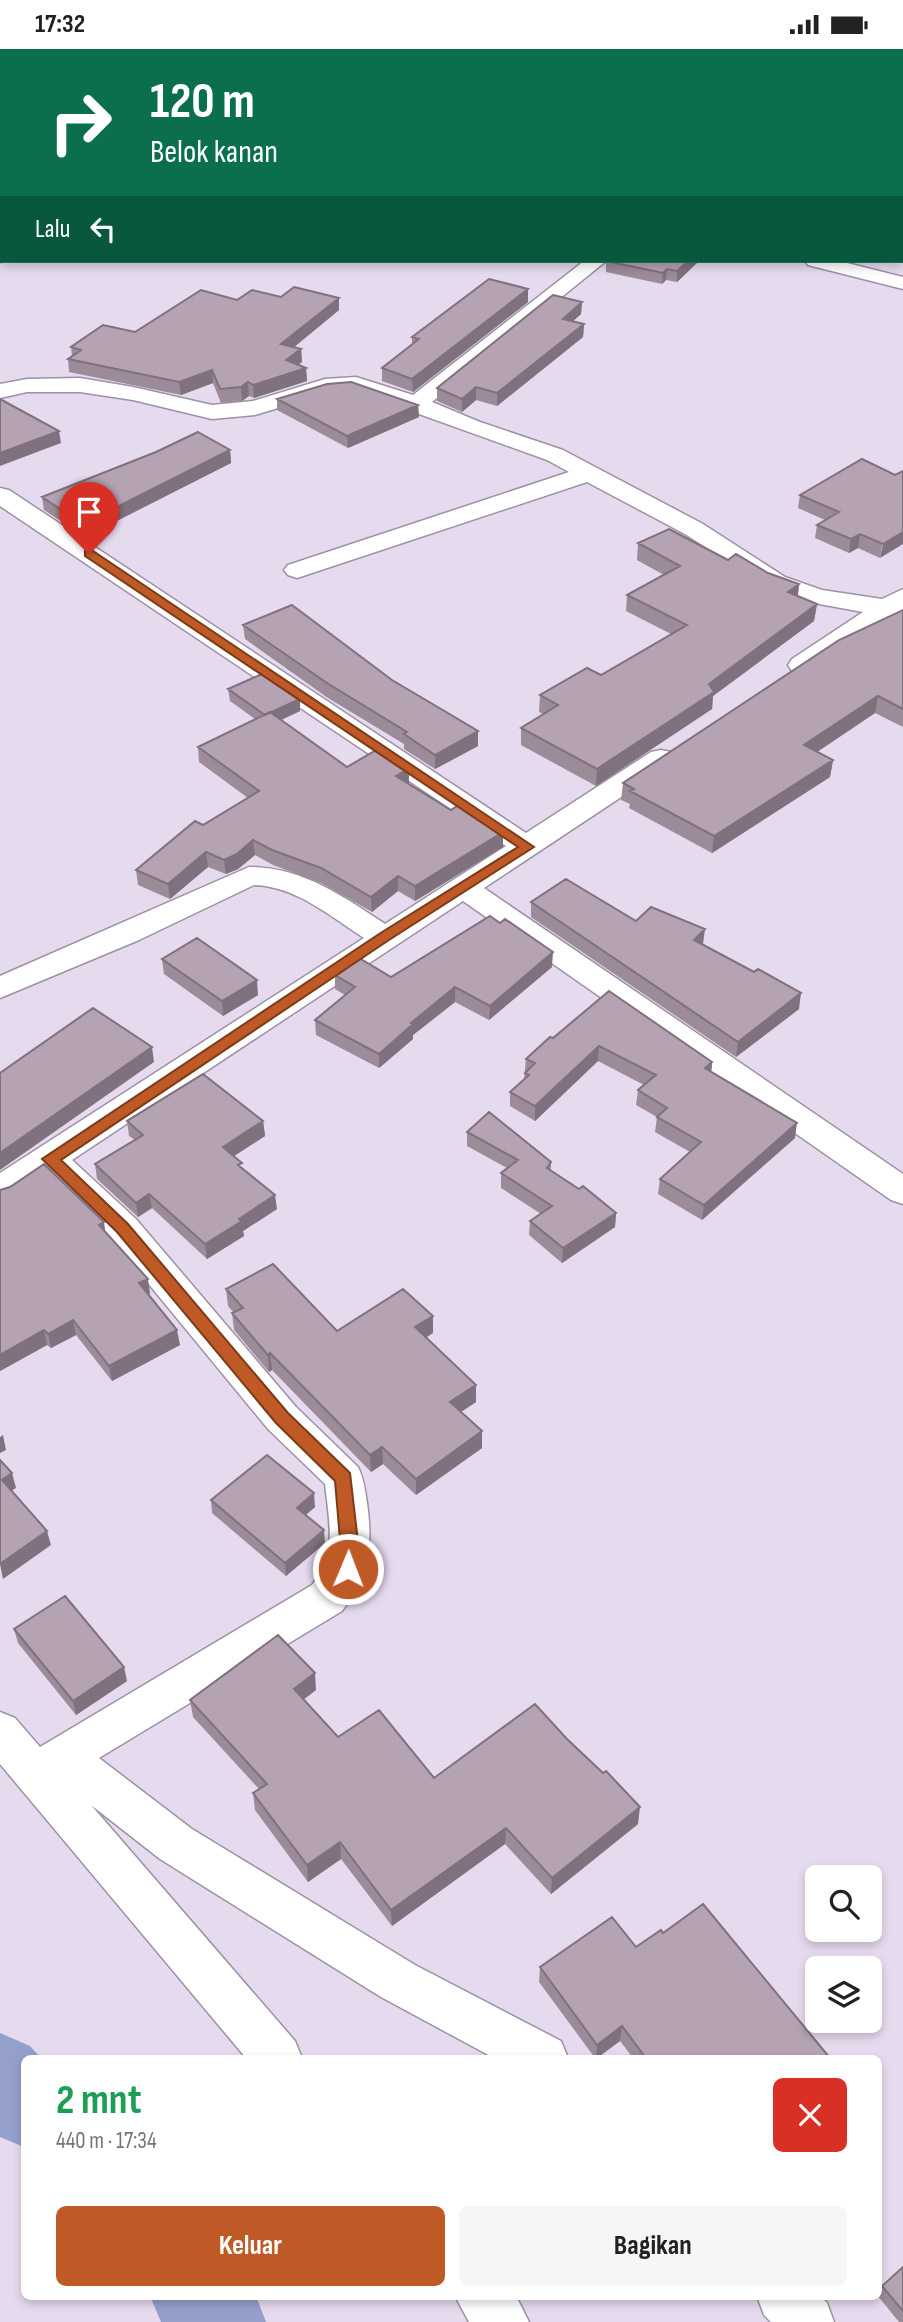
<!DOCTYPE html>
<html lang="id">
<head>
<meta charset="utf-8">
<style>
  body { margin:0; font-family:"Sofia Sans Condensed",sans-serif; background:#f6f6f6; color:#222; height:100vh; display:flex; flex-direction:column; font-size:26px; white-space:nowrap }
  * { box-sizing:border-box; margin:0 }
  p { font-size:23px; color:#767676 }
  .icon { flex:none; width:38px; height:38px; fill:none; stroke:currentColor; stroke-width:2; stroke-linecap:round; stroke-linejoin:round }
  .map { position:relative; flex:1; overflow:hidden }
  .panel { position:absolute; left:21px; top:2006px; width:861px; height:245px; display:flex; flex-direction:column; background:#fff; border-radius:10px; box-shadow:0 4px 10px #0003 }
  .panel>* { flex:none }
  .hud { position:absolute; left:0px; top:0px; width:903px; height:214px; box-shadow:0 4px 10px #0003; background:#0b6e4f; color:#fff; overflow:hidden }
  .buttons { position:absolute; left:805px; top:1816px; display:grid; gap:14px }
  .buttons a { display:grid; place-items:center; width:77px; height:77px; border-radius:10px; background:#fff; box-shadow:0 4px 10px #0003; font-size:35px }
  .pin { position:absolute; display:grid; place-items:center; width:60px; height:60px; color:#fff; margin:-72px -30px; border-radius:50% 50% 50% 0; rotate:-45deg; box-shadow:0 0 7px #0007 }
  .pin .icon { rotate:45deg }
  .me { position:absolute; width:77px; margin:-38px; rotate:1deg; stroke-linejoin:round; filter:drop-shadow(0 0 5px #0008) }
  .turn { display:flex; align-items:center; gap:24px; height:147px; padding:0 35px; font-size:32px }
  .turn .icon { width:91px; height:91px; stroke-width:2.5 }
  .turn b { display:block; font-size:49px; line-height:60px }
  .then { display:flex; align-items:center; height:66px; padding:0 35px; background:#0003; gap:14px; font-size:26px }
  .round { display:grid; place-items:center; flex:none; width:74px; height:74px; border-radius:10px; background:#f6f6f6 }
  .overview { display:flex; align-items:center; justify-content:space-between; height:119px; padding:0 35px }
  h1 { font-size:42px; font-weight:700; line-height:52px; color:#1e9e55 }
  .cta { display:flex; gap:14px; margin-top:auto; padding:14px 35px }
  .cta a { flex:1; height:80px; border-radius:10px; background:#bf5a27; color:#fff; font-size:28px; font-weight:700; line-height:80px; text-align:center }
  .cta a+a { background:#f6f6f6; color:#222 }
  .status { display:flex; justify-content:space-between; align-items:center; height:49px; padding:0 35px; background:#fff; direction:ltr }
  .status svg { height:19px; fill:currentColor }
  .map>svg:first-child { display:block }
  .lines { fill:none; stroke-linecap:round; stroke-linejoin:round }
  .river { fill:#959fcb; fill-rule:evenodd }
  .street-casing { stroke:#9d91a5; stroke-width:3 }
  .street { fill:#fff; fill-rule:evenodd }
  .wall { fill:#9c8b99 }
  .shaded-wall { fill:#7f717d }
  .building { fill:#b5a2b2; stroke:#7f717d; stroke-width:2 }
  .route { fill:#bf5a27; stroke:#7c3a19; stroke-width:2 }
</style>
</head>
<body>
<div class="status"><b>17:32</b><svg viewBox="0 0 49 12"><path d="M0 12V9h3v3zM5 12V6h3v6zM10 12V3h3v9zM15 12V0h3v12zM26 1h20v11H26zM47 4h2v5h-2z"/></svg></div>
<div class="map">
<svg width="903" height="2273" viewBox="0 0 903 2273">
  <rect width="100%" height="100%" fill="#e6daef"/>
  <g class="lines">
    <path class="river" d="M0,1984L30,1997L41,2009H24V2098L0,2088Z
      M150,2247H256L266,2273H161Z"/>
    <g class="street-casing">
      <path id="street" d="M40,0H61L62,2H42Z
        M496,0H516L495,2Z
        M0,9H2L0,20Z
        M0,201L2,212H7L0,213Z
        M584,212H606L432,353L480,373L563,401L703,475L785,528L822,541L882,550L903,540V571H886L810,622L801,624L792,622L788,616L792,610L863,563L808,553L767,538L685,485L587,433L297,529L288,526L284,521L288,516L569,423L547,411L355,342L327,344L255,366L212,370L133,351L80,343H27L0,349V335L27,330L80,329L133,338L212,356L253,352L325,330L356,328L413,346Z
        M805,212H839L903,228V240L808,216Z
        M0,439L9,441L526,784L651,703L661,701L671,703L675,709L671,715L484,839L903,1125V1155L891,1151L463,852L72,1111L136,1170L296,1358L358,1418C364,1430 365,1441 367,1454C373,1496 369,1528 342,1562L99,1709L192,1780L415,1916L561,1992L568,2009H494L381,1948L160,1810L91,1756L295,1992L302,2009H246L0,1715V1663L15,1669L40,1698L312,1536C338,1505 329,1473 325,1435L268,1380L110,1188L47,1127L12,1150L0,1154V1124L364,889C330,867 295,837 254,836L139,891L0,949V927L249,818C302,818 342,847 385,875L506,797L0,457Z
        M455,2247H516L529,2273H469Z
        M757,2247H820L827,2254L834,2273H771L764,2266Z"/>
    </g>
    <use href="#street" class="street"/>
  </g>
  <path class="wall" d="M606,212H699L677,233L666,231L662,235L606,223Z
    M528,240V253L413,343L382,332V319L412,295V288Z
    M281,248L339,249V261L294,298L301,300L302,313L298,316L306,319L307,332L254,349L249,347L242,352L221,354L213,334L181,346L69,323L68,310L72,307L71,298L135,283L237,251Z
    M582,253L581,265L573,272L584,275L583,288L497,357L476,351L462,363L437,352V339Z
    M277,350L418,356L419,368L348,399L277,361Z
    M230,401L231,414L85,488L44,461L42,448Z
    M895,426L880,509L858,499L849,504L815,489L817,476L825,471L798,459L800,446Z
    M638,494L728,511L799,535L798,547L817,555L814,572L713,647L712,660L596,737L521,696V679L543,665L539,663L540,646L601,626L671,585L626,562L627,546L664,526L637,511Z
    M903,561V678L875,664L817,703L833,711L830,728L712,804L629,759L630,755L621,751L623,734Z
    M243,576L478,682V697L435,720L404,700V695L328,649L245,590Z
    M228,640L300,650V662L281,671L347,718L409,720V735L451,761L503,783V798L415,852L398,842L372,863L321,834L273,816L255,806L238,820L226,825L208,818L170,850L138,836L136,821L203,776L248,749L199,713L198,698L255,670L230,652Z
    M531,853L636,872L703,895V896L799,960L736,1008L531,868Z
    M162,910L258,946L223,967L164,925Z
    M552,918L489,971L455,953L413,986V990L379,1019L316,986L315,971L345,946L335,940V926L391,928Z
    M553,989L712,1013L711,1023L795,1089L702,1171L658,1145L660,1130L690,1103L655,1083L657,1068L636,1056L638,1041L644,1036L598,1012L535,1072L510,1057V1043L524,1030L526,1010Z
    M127,1072H263L265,1087L234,1107L242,1120L277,1160L243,1182L244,1187L207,1210L152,1159L138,1168L97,1130L95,1115L135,1091L129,1087Z
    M467,1083L551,1113V1122L616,1164L615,1178L562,1214L529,1186L530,1172L541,1165L501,1139V1124L507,1119L467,1097Z
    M105,1183L150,1244L148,1245L180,1296L112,1332L76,1286L51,1299L47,1296L0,1322Z
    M226,1240L337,1282L433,1267V1284L426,1288L476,1336V1353L461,1363L482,1382V1399L416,1446L383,1415L371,1423L272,1321L269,1323L234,1281L232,1264H234L228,1257Z
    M211,1451L315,1458L306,1466L325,1494L286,1527L212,1464Z
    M14,1580L127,1632L76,1666L18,1594Z
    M316,1641L304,1650L338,1688L434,1729L638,1775L551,1845L505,1795L392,1877L341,1810L308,1833L255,1761L253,1744L259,1740L193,1668L190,1651Z
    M663,1884L830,2009H633L620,1992L597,2009H595L539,1933L540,1918L636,1898Z
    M903,2218V2273H899L878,2247L882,2237Z"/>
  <path class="shaded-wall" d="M688,212H699L677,233V222Z
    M667,220L666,231L662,235L663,224Z
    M528,240V253L413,343L412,330Z
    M339,249V261L282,308L281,295Z
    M582,253L581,265L562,282L563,270Z
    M584,275L583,288L497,357V344Z
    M301,300L302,313L287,324L286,311Z
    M306,319L307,332L254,349L253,336Z
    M212,321L213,334L181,346L179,333Z
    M248,333L249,347L242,352L241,338Z
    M476,338V351L462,363V350Z
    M418,356L419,368L348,399L347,387Z
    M59,382L61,394L0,417V404Z
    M230,401L231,414L85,488L83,475Z
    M903,483V495L880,509L883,495Z
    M860,485L858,499L849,504L851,490Z
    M799,535L797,552L788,543Z
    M817,555L814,572L713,647L712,660L596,737L597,720Z
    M878,647L875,664L802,713L804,696Z
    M300,650V662L266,678L265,666Z
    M478,682V697L435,720V706Z
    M833,711L830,728L712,804L714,787Z
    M409,720V735L396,742V727Z
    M503,783V798L415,852V837Z
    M253,791L255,806L238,820L226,825L224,811Z
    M206,803L208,818L170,850L168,835Z
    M398,827V842L372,863L371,848Z
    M705,880L703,895L692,906L694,891Z
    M553,903L552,918L489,971L490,957Z
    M257,931L258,946L223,967L222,952Z
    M455,938V953L413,986V990L379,1019V1005L411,974Z
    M801,944L799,960L736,1008L738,993Z
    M599,997L598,1012L535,1072V1057Z
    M152,998L154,1013L0,1121V1104Z
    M712,1013L711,1028L705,1019Z
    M263,1072L265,1087L225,1113L223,1098Z
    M797,1074L795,1089L702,1171L704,1156Z
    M149,1145L152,1159L138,1168L136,1154Z
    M275,1146L277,1160L243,1182L244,1187L207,1210L205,1195L239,1170Z
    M616,1164L615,1178L562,1214L563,1199Z
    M104,1173L106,1188L99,1176Z
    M148,1230L150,1244L142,1249L139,1234Z
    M433,1267V1284L416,1295L415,1278Z
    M73,1271L76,1286L51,1299L48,1285Z
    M44,1281L47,1296L0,1322V1306Z
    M177,1281L180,1296L112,1332L109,1317Z
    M270,1304L272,1321L269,1323L268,1306Z
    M476,1336V1353L450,1370V1353Z
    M482,1382V1399L416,1446V1430Z
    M3,1386L6,1401L0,1404V1388Z
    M382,1398L383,1415L371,1423L370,1406Z
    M12,1424L16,1439L6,1445L2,1431Z
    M314,1444L315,1458L298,1472L297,1459Z
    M324,1481L325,1494L286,1527L285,1514Z
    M47,1482L51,1496L3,1530L0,1515Z
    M124,1618L127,1632L76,1666L73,1652Z
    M315,1624L316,1641L295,1657L294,1640Z
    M640,1758L638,1775L551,1845L552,1829Z
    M506,1779L505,1795L392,1877L391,1861Z
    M340,1793L341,1810L308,1833L307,1816Z
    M622,1977L620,1992L597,2009H596L597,1996Z"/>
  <path class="building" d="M776,0H903V26L901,27V2H774Z
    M606,212H688L677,222L667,220L663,224Z
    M489,230L528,240L412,330L382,319L419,290L412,288Z
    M294,238L339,249L281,295L301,300L286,311L306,319L253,336L248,333L241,338L220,340L212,321L179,333L68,310L81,301L71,298L103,276L135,283L201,241L237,251L252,241L281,248Z
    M553,246L582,253L563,270L584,275L497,344L476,338L462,350L437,339Z
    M351,333L418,356L347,387L277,350L327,335Z
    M0,350L59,382L0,404Z
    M198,383L230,401L83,475L42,448L156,403Z
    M862,410L895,426L903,422V483L883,495L860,485L851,490L817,476L839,463L800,446Z
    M669,480L728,511L736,505L768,524L799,535L788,543L817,555L709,635L714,643L597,720L521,679L558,656L540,646L587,619L601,626L687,576L627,546L680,517L638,494Z
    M292,556L392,631L478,682L435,706L404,685L407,683L327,634L243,576Z
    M903,561V660L878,647L804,696L833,711L714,787L630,742L634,740L623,734L839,591Z
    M262,625L300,650L265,666L228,640Z
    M270,663L347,718L378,700L409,720L396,727L451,761L460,755L503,783L415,837L398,827L371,848L321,819L272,801L253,791L237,805L224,811L206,803L168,835L136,821L195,772L203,776L259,742L198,698Z
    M566,830L636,872L651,858L705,880L694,891L754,923L758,920L801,944L738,993L531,853Z
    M490,867L500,874L505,870L553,903L490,957L455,938L411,974L413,975L379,1005L315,971L355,938L335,926L359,909L391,928Z
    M197,889L257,931L222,952L162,910Z
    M609,942L712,1013L705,1019L797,1074L704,1156L660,1130L701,1093L657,1068L667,1059L638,1041L656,1026L599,997L535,1057L510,1043L529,1026L525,1024L535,1014L526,1010L550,988L553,989Z
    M93,959L152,998L0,1104V1024Z
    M203,1025L263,1072L223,1098L242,1114L238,1116L275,1146L239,1170L242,1172L205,1195L149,1145L136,1154L95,1115L143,1086L127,1072Z
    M489,1063L551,1113L547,1119L579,1140L583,1137L616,1164L563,1199L530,1172L552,1157L501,1124L518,1111L467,1083Z
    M44,1115L104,1173L99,1176L148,1230L139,1234L177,1281L109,1317L73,1271L48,1285L44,1281L0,1306V1141L10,1138Z
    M273,1215L337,1282L403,1240L433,1267L415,1278L476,1336L450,1353L482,1382L416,1430L382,1398L370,1406L270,1304L268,1306L232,1264L243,1259L226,1240Z
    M267,1406L314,1444L297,1459L324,1481L285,1514L211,1451Z
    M0,1411L12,1424L2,1431L47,1482L0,1515Z
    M65,1547L124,1618L73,1652L14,1580Z
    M278,1586L315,1624L294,1640L338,1688L379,1661L434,1729L535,1655L567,1690L603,1724L606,1722L640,1758L552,1829L506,1779L391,1861L340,1793L307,1816L253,1744L267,1735L190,1651Z
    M703,1855L830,2009H646L622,1977L597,1996L540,1918L612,1868L636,1898L661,1881L663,1884Z
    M903,2218V2262L882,2237Z"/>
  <path class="route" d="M85,502H93L534,798L389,891L61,1111L128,1175L288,1364L350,1424L359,1502L355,1526L348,1528L341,1526L339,1520L341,1502L335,1432L276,1374L117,1183L42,1110L379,885L518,798L85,507Z"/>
</svg>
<div class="buttons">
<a><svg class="icon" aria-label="search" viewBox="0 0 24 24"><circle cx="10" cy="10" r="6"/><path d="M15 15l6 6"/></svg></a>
<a><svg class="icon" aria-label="layers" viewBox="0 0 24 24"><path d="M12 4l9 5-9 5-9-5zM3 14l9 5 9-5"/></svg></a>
</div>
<div class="pin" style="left:89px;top:505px;background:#d93025"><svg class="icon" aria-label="arrive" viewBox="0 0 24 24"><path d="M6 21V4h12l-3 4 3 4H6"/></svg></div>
<svg class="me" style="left:348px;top:1520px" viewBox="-20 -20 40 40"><circle r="17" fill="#bf5a27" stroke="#fff" stroke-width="3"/><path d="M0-11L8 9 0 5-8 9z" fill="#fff"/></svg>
<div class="hud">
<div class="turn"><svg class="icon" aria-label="right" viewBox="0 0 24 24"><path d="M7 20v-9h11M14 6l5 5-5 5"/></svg><div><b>120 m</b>Belok kanan</div></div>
<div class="then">Lalu<svg class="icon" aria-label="left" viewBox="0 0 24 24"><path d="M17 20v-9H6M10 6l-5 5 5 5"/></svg></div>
</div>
<section class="panel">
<div class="overview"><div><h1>2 mnt</h1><p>440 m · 17:34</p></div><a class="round" style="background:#d93025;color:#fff"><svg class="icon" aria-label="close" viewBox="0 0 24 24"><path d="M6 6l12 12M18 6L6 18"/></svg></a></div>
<div class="cta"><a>Keluar</a><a>Bagikan</a></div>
</section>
</div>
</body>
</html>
